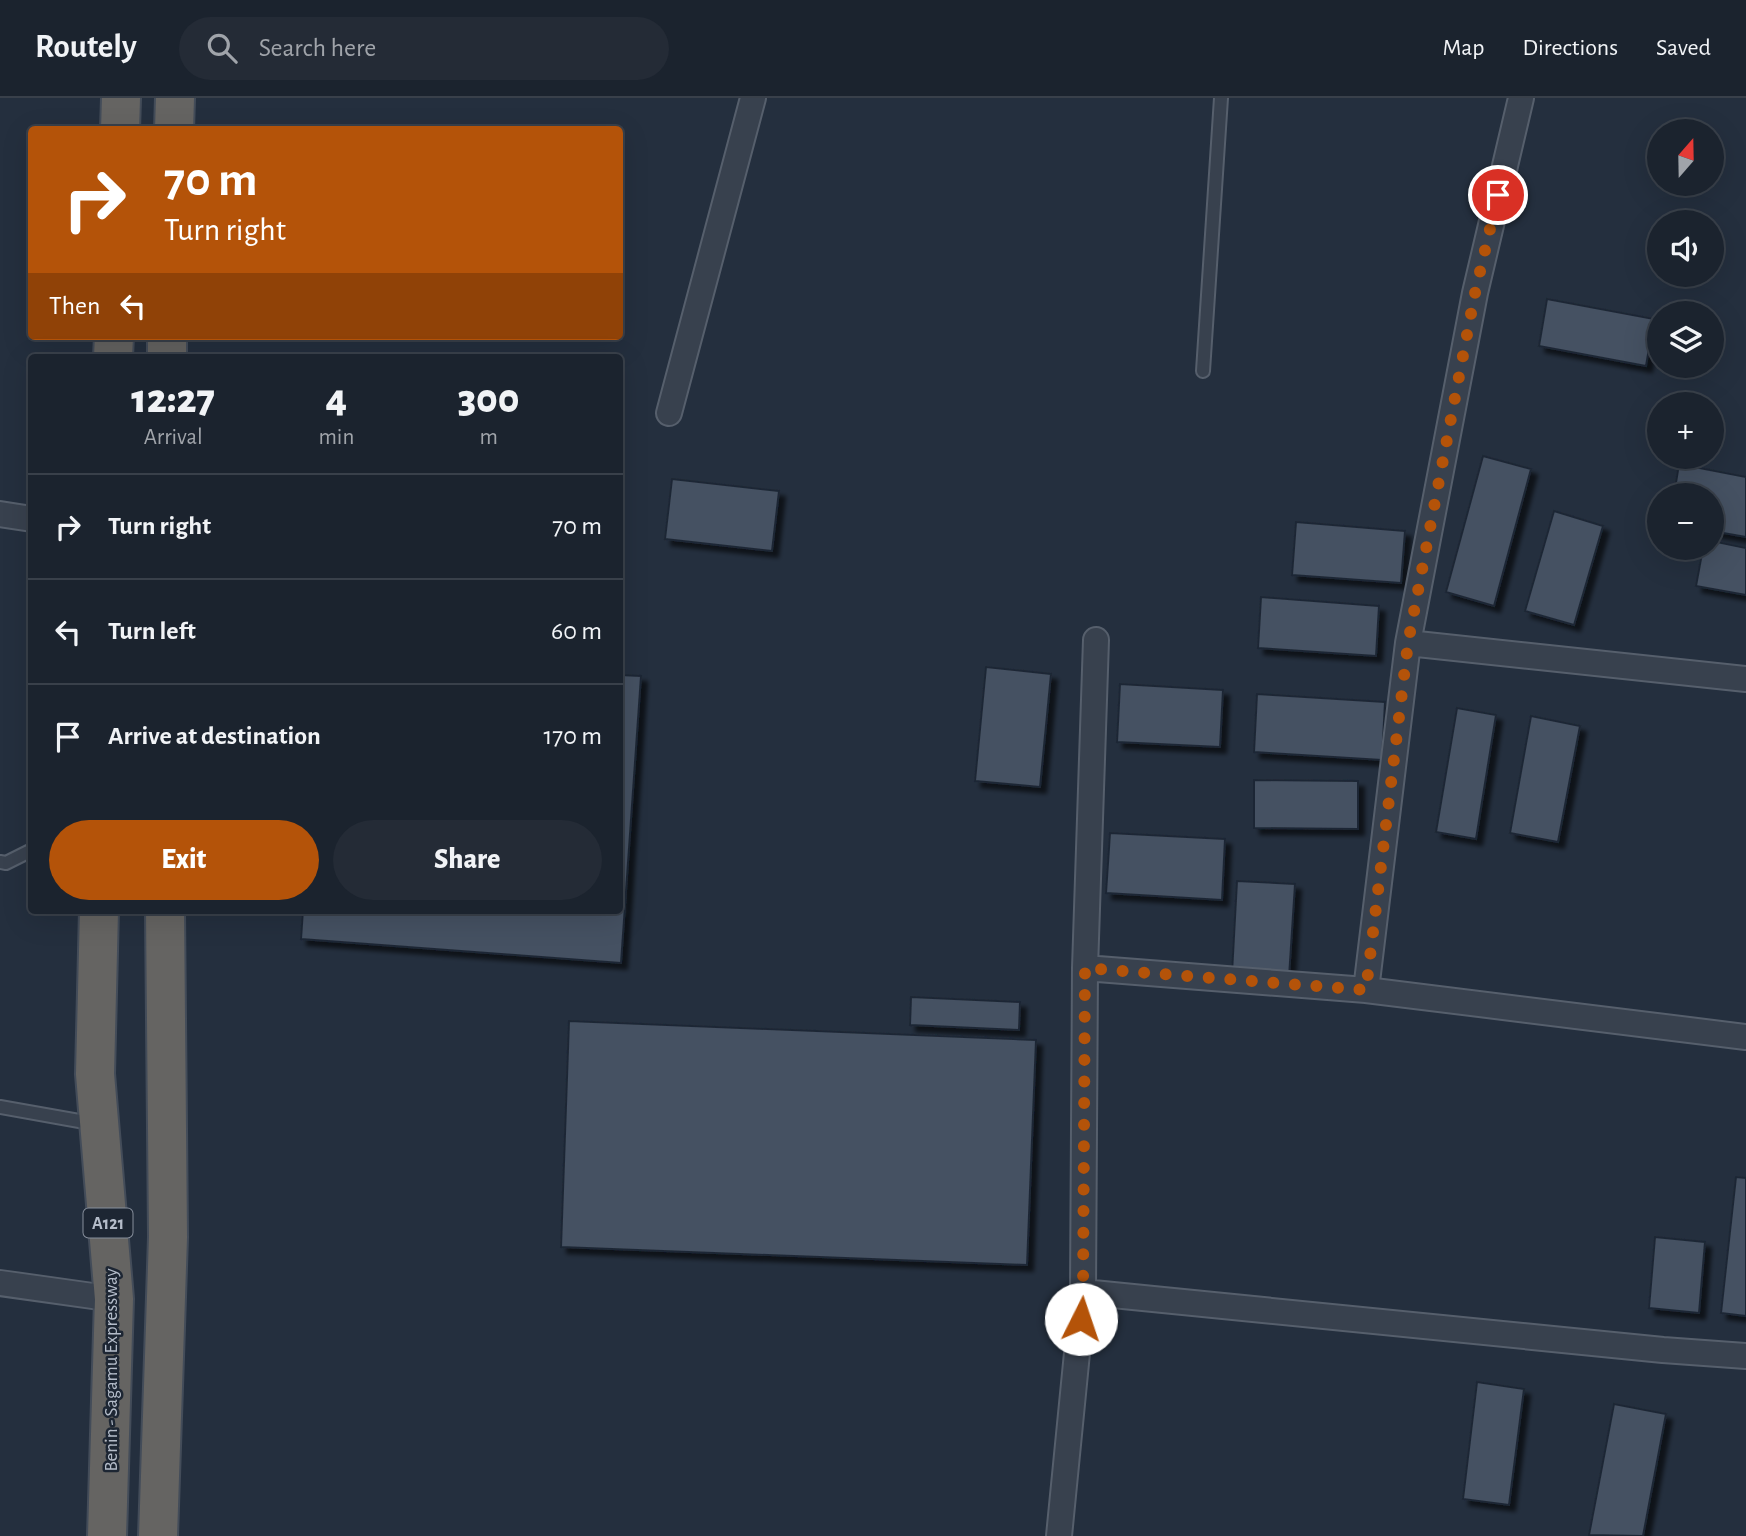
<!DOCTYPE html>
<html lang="en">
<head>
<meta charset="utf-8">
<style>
  body { margin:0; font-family:"Alegreya Sans",sans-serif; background:#242b36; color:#f1f3f6; height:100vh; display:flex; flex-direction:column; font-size:26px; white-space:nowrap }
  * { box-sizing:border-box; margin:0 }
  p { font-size:23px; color:#a0a4aa }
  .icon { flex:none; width:38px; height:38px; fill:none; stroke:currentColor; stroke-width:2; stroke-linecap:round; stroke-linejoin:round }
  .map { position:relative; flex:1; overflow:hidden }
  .drawer { position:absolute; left:28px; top:256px; width:595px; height:560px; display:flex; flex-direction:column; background:#1b232e; border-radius:7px; box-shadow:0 7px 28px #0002,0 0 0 2px #39404a }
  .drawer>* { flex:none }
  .banner { position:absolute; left:28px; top:28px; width:595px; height:214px; border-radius:7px; box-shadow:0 7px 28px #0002,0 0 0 2px #39404a; background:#b45309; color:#fff; overflow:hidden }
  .needle { width:46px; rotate:20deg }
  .fabs { position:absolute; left:1647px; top:21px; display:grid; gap:14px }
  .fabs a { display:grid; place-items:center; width:77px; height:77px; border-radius:50%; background:#1b232e; box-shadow:0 7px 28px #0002,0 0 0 2px #39404a; font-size:35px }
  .pin { position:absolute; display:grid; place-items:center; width:60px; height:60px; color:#fff; margin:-30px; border:4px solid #fff; border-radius:50%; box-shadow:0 2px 7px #0007 }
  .me { position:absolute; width:77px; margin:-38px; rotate:4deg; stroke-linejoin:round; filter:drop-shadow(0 0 5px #0008) }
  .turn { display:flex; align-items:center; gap:24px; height:147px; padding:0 21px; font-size:32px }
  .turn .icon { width:91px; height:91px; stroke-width:2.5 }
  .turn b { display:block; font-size:49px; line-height:60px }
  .then { display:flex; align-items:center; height:66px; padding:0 21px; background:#0003; gap:14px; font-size:26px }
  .eta { display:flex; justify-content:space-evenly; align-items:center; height:119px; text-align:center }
  .eta b { font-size:42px; font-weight:800; line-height:49px }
  .action { display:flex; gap:14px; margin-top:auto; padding:14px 21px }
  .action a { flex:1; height:80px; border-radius:42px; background:#b45309; color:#fff; font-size:28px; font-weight:800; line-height:80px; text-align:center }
  .action a+a { background:#242b36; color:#f1f3f6 }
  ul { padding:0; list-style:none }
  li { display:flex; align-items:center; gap:21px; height:105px; padding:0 21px; border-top:2px solid #39404a }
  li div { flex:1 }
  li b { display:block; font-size:26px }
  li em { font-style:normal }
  header { display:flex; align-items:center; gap:42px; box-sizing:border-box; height:98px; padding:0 35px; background:#1b232e; border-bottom:2px solid #39404a }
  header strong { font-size:33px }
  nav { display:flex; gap:38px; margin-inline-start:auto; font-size:24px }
  .search { width:490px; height:63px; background:#242b36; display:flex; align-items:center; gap:18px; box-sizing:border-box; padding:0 24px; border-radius:38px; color:#a0a4aa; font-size:26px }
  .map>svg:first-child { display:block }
  .building { fill:#455162; stroke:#1f2835; stroke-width:2; filter:url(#shadow) }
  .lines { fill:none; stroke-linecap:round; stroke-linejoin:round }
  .service-casing { stroke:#565f6c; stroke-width:16 }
  .minor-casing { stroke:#565f6c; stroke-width:28 }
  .trunk-casing { stroke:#434c59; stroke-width:42 }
  .service { stroke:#38414e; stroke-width:12 }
  .minor { stroke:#38414e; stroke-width:24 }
  .trunk { stroke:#656462; stroke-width:38 }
  .route { stroke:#b45309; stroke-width:12; stroke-dasharray:0 21.6 }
  .labels { text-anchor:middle; stroke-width:5; stroke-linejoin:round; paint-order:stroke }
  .shield { fill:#1d2633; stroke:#878f9c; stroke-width:2 }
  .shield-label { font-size:18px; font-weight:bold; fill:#b4bcc9 }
  .street-label { font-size:19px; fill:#b4bcc9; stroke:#1d2633 }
</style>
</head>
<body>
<header>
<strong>Routely</strong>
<div class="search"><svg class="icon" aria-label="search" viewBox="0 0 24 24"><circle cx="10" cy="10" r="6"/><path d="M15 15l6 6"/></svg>Search here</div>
<nav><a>Map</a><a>Directions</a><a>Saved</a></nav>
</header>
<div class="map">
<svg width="1746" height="1438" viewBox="0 0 1746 1438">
  <defs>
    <filter id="shadow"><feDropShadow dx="6" dy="6" stdDeviation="2" flood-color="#0009"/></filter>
  </defs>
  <rect width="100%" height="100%" fill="#242f3e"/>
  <path class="building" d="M1547,201L1654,221L1646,268L1539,248Z
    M1483,358L1531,371L1494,508L1446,494Z
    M1679,366L1746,379V439L1712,433V397H1674Z
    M672,381L779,393L772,453L665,441Z
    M1554,413L1603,428L1574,527L1525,513Z
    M1296,424L1405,433L1401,485L1292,477Z
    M1712,443L1746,450V497L1696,488L1703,450H1712Z
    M1261,499L1379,508L1376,558L1258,550Z
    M986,569L1051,576L1040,689L975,683Z
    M620,577L641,578L621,865L301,841L303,812H620Z
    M1120,586L1223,592L1220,649L1117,644Z
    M1257,596L1385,604L1382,662L1254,654Z
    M1457,610L1496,617L1476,741L1436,734Z
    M1531,618L1580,628L1558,744L1510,735Z
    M1254,682L1358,683V731L1254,730Z
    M1110,735L1225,741L1222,802L1106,795Z
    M1237,783L1295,786L1289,879L1232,875Z
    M911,899L1020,904L1019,932L910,927Z
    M569,923L1036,942L1027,1167L561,1149Z
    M1736,1079L1746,1080V1218L1721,1215Z
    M1655,1139L1705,1144L1699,1215L1649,1210Z
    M1477,1284L1524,1291L1509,1407L1463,1401Z
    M1614,1306L1666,1316L1643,1438L1589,1437Z"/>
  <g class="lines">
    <g class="service-casing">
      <path id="service" d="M1203,273L1221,0
        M0,764L6,765L32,752
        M0,1009L96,1026"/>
    </g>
    <g class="minor-casing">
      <path id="minor" d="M669,315L753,0
        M0,416L32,421
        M1408,545L1746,581
        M1085,870L1366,892L1746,939
        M1366,892L1408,545L1475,195L1521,0
        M0,1185L114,1201
        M1083,1194L1085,870L1096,542
        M1059,1438L1083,1194L1663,1252L1746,1258"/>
    </g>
    <g class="trunk-casing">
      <path id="trunk" d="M120,32L121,0
        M174,32L175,0
        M113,259L114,238
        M167,259V238
        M99,812L95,976L114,1201L107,1438
        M158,1438L168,1139L165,812"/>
    </g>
    <use href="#service" class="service"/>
    <use href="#minor" class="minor"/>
    <use href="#trunk" class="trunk"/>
  </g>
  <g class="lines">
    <path class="route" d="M1081,1221L1083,1194L1085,870L1366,892L1408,545L1475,195L1498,97"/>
  </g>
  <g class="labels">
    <rect class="shield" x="83.5" y="1110.5" width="49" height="29" rx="5"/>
    <g class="shield-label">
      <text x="108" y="1131">A121</text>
    </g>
    <g class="street-label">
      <text transform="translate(110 1272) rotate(-90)" y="7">Benin - Sagamu Expressway</text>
    </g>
  </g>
</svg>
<div class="fabs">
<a><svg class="needle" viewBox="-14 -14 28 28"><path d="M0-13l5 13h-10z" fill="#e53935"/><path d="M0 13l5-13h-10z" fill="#a0a4aa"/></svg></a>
<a><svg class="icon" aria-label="sound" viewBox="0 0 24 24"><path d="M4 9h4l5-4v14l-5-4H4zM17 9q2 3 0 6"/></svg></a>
<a><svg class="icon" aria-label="layers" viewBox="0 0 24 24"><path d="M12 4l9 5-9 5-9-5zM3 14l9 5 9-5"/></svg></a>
<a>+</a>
<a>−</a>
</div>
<div class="pin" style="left:1498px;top:97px;background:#d93025"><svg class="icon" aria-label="arrive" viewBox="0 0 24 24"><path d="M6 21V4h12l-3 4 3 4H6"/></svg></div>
<svg class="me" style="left:1081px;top:1221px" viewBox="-20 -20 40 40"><circle r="19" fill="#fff"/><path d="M0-13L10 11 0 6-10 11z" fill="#b45309"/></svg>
<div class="banner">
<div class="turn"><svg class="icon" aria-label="right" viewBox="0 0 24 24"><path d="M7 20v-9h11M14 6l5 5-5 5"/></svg><div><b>70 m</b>Turn right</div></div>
<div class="then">Then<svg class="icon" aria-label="left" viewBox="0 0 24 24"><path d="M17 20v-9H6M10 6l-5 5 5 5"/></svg></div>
</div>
<section class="drawer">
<div class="eta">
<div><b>12:27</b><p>Arrival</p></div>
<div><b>4</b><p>min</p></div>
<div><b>300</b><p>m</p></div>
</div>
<ul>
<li><svg class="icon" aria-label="right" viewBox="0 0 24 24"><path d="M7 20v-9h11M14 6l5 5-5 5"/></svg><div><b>Turn right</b></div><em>70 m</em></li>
<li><svg class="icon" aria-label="left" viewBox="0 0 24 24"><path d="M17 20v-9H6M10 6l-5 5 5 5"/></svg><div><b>Turn left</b></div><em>60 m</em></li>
<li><svg class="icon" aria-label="arrive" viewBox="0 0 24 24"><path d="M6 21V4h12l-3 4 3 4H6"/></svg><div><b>Arrive at destination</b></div><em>170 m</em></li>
</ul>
<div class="action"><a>Exit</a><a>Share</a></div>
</section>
</div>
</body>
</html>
